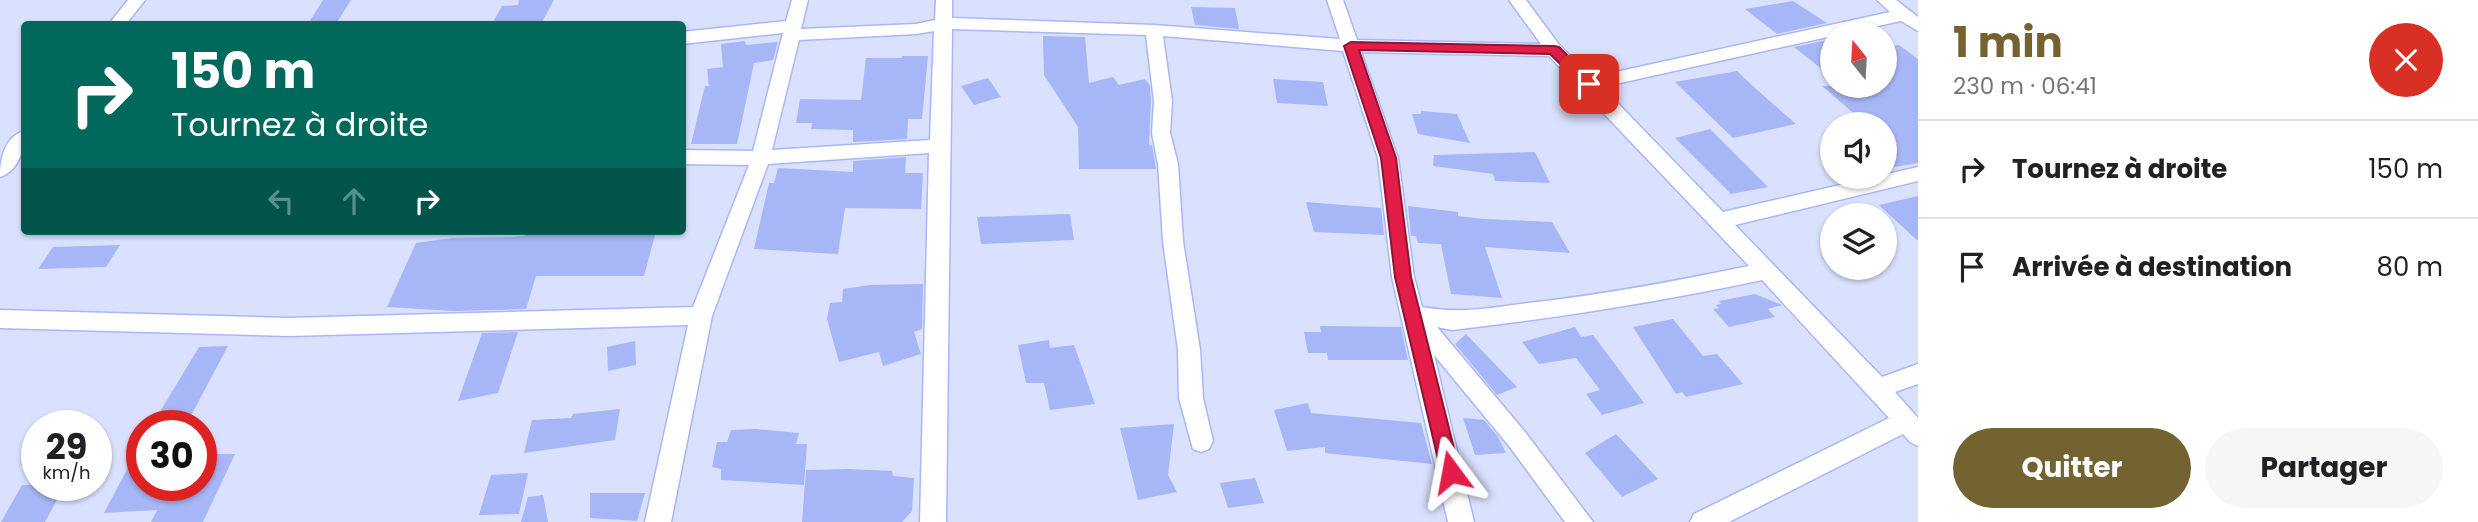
<!DOCTYPE html>
<html lang="fr">
<head>
<meta charset="utf-8">
<style>
  body { margin:0; font-family:Poppins,sans-serif; background:#f6f6f6; color:#202124; height:100vh; display:flex; flex-direction:column; font-size:26px; white-space:nowrap }
  * { box-sizing:border-box; margin:0 }
  p { font-size:23px; color:#757577 }
  .icon { flex:none; width:38px; height:38px; fill:none; stroke:currentColor; stroke-width:2; stroke-linecap:round; stroke-linejoin:round }
  .map { position:relative; flex:1; overflow:hidden }
  .side { display:flex; flex-direction:column; background:#fff; width:560px }
  .side>* { flex:none }
  .hud { position:absolute; left:21px; top:21px; width:665px; height:214px; border-radius:7px; box-shadow:0 2px 5px #0004; background:#00695c; color:#fff; overflow:hidden }
  .needle { width:46px; rotate:342deg }
  .tools { position:absolute; left:1820px; top:21px; display:grid; gap:14px }
  .tools a { display:grid; place-items:center; width:77px; height:77px; border-radius:50%; background:#fff; box-shadow:0 2px 5px #0004; font-size:35px }
  .speed { position:absolute; left:21px; top:410px; display:flex; gap:14px; font-size:35px; font-weight:700; text-align:center }
  .speed>* { display:grid; place-content:center; width:91px; height:91px; border-radius:50%; background:#fff; box-shadow:0 2px 5px #0004; line-height:1 }
  .speed small { font-size:18px; font-weight:400 }
  .speed .limit { border:10px solid #d22; background:#fff; color:#111 }
  .pin { position:absolute; display:grid; place-items:center; width:60px; height:60px; color:#fff; margin:-30px; border-radius:14px; box-shadow:0 4px 10px #0006 }
  .me { position:absolute; width:77px; margin:-38px; rotate:347deg; stroke-linejoin:round; filter:drop-shadow(0 0 5px #0008) }
  .turn { display:flex; align-items:center; gap:24px; height:147px; padding:0 35px; font-size:32px }
  .turn .icon { width:91px; height:91px; stroke-width:2.5 }
  .turn b { display:block; font-size:49px; line-height:60px }
  .lanes { display:flex; align-items:center; height:66px; padding:0 35px; background:#0003; justify-content:center; gap:35px; direction:ltr }
  .lanes .off { opacity:.35 }
  .round { display:grid; place-items:center; flex:none; width:74px; height:74px; border-radius:37px; background:#f6f6f6 }
  .headline { display:flex; align-items:center; justify-content:space-between; height:119px; padding:0 35px }
  h1 { font-size:42px; font-weight:700; line-height:52px; color:#726331 }
  .button { display:flex; gap:14px; margin-top:auto; padding:14px 35px }
  .button a { flex:1; height:80px; border-radius:42px; background:#726331; color:#fff; font-size:28px; font-weight:700; line-height:80px; text-align:center }
  .button a+a { background:#f6f6f6; color:#202124 }
  ul { padding:0; list-style:none }
  li { display:flex; align-items:center; gap:21px; height:98px; padding:0 35px; border-top:2px solid #e0e0e0 }
  li div { flex:1 }
  li b { display:block; font-size:26px }
  li em { font-style:normal }
  main { display:flex; flex:1; min-height:0 }
  .map>svg:first-child { display:block }
  .building { fill:#a7b6f6 }
  .lines { fill:none; stroke-linecap:round; stroke-linejoin:round }
  .street-casing { stroke:#a7b7fb; stroke-width:3 }
  .street { fill:#fff; fill-rule:evenodd }
  .route { fill:#e11d48; stroke:#92132f; stroke-width:2 }
</style>
</head>
<body>
<main>
<div class="map">
<svg width="1918" height="522" viewBox="0 0 1918 522">
  <rect width="100%" height="100%" fill="#dae1fe"/>
  <path class="building" d="M323,0H351L336,24H308Z
    M519,0H554L541,24H492L502,6L518,5Z
    M1793,1L1827,23L1777,34L1745,9Z
    M1191,7L1235,8L1239,29L1195,25Z
    M1043,36L1085,37L1089,83L1113,77L1119,85L1145,79L1150,86L1151,101L1149,145H1152L1156,169H1079L1078,127L1044,75Z
    M1832,39V77L1794,47Z
    M745,41L746,45L778,42L773,60L754,63L737,144H691L705,86H709L707,69L723,67L721,44Z
    M1899,45L1918,59V163L1895,167L1885,160V124H1866L1822,86H1885V47Z
    M902,56H928L922,119H908L907,139L853,142V130L811,129L812,123H796L800,99L861,100L866,58H902Z
    M1737,71L1755,88L1796,124L1733,138L1675,82Z
    M988,78L1001,97L974,105L961,86Z
    M1273,79L1323,82L1328,106L1277,103Z
    M1421,111L1457,114L1470,143L1418,134L1412,114H1421Z
    M1710,129L1768,187L1731,194L1675,138Z
    M1535,152L1550,183L1495,181L1493,174L1433,166L1434,155Z
    M906,157L905,173H923L921,209L845,208L838,254L754,249L769,183H774L778,168L853,172V161Z
    M1918,196V241L1879,205Z
    M1306,202L1381,208L1384,235L1314,232Z
    M1408,206L1458,212V216L1485,219L1552,222L1570,253L1485,247L1502,298L1451,294L1441,244L1418,243L1416,236H1411Z
    M1070,214L1074,240L981,244L977,217Z
    M527,231H640V235H655L644,276H536L526,309L453,311L387,307L416,243L452,238L511,237L525,236Z
    M120,245L106,267L38,269L53,247Z
    M923,284L922,329L914,332L921,354L883,366L879,352L839,362L827,319L830,303L842,302L843,289L870,285Z
    M1755,294L1782,305L1768,309L1775,317L1729,327L1713,309L1719,308L1716,305L1721,304L1719,301Z
    M1673,319L1703,356L1717,354L1743,384L1686,397L1682,392L1676,394L1633,327Z
    M1320,326L1401,327L1408,360H1328L1327,353H1308L1304,332H1321Z
    M1575,327L1581,337L1593,335L1644,403L1602,415L1586,394L1600,390L1576,358L1539,364L1522,342Z
    M518,332L498,393L458,401L482,333Z
    M1466,334L1517,387L1497,395L1455,344Z
    M1049,340L1050,348L1074,345L1095,404L1050,410L1044,383H1026L1018,345Z
    M635,341L636,365L608,371L607,347Z
    M228,346L186,425H152L199,347Z
    M1308,403L1311,413L1421,423L1432,464L1325,453V447L1287,451L1274,410Z
    M620,409L615,440L524,453L532,420L571,418L573,414Z
    M1463,418L1484,420L1498,437L1506,453L1475,455Z
    M1174,424L1168,475L1177,492L1138,500L1120,428Z
    M756,429L799,433L796,444H807L804,485L721,480V469L712,467L717,442H727L731,430Z
    M1616,434L1658,479L1622,497L1585,453Z
    M142,441V485H201V477L212,454H235L203,522H151L157,510L104,513Z
    M849,469L892,471L893,476L914,478L912,511L902,522H802L806,470Z
    M528,473L519,514L479,515L491,475Z
    M1255,478L1264,503L1228,508L1220,483Z
    M22,485H65L45,522H1Z
    M590,493H645L637,521L590,518Z
    M543,495L548,522H521L528,497Z"/>
  <g class="lines">
    <g class="street-casing">
      <path id="street" d="M128,0H145L126,24H109Z
        M792,0H808L801,29L916,24L935,20L936,0H952V18L1154,25L1340,39L1327,0H1343L1357,40L1541,44L1509,0H1526L1560,46L1593,77L1890,12L1877,0H1896L1918,17V31L1901,21L1845,33H1832V36L1602,87L1723,212L1918,167V181L1735,225L1882,377L1918,364V384L1895,392L1918,418V446L1910,442L1903,434L1729,522H1690L1694,514L1889,418L1762,280C1659,302 1557,318 1452,330L1437,327L1525,432L1593,522H1565L1509,446L1434,355L1474,522H1448L1392,277L1378,158L1343,51L1163,36L1172,101L1170,133L1178,164L1183,241L1200,350L1203,398L1213,441L1209,449L1201,452L1193,449L1179,398L1178,350L1163,241L1158,164L1152,133L1154,101L1146,35L952,29L946,522H920L929,153L768,164L712,316L671,522H645L688,325L289,336L0,328V310L289,318L693,307L749,165L682,164V150L753,151L783,33L682,44V32L786,21ZM934,31L930,140L772,150L799,40L916,34ZM1361,52L1549,56L1749,266C1676,281 1602,295 1528,303C1489,308 1461,314 1422,307L1414,277L1398,158Z
        M24,131C25,148 19,171 0,177C0,160 4,137 24,131Z"/>
    </g>
    <use href="#street" class="street"/>
  </g>
  <path class="route" d="M1351,42L1554,46L1559,47L1596,84L1589,88L1584,87L1550,54L1359,50L1396,158L1411,277L1460,472L1457,478L1451,481L1444,478L1441,472L1395,277L1381,158L1344,46Z"/>
</svg>
<div class="tools">
<a><svg class="needle" viewBox="-14 -14 28 28"><path d="M0-13l5 13h-10z" fill="#e53935"/><path d="M0 13l5-13h-10z" fill="#757577"/></svg></a>
<a><svg class="icon" aria-label="sound" viewBox="0 0 24 24"><path d="M4 9h4l5-4v14l-5-4H4zM17 9q2 3 0 6"/></svg></a>
<a><svg class="icon" aria-label="layers" viewBox="0 0 24 24"><path d="M12 4l9 5-9 5-9-5zM3 14l9 5 9-5"/></svg></a>
</div>
<div class="speed"><div>29<small>km/h</small></div><div class="limit">30</div></div>
<div class="pin" style="left:1589px;top:84px;background:#d93025"><svg class="icon" aria-label="arrive" viewBox="0 0 24 24"><path d="M6 21V4h12l-3 4 3 4H6"/></svg></div>
<svg class="me" style="left:1451px;top:472px" viewBox="-20 -20 40 40"><path d="M0-17L14 15 0 8-14 15z" fill="#e11d48" stroke="#fff" stroke-width="4"/></svg>
<div class="hud">
<div class="turn"><svg class="icon" aria-label="right" viewBox="0 0 24 24"><path d="M7 20v-9h11M14 6l5 5-5 5"/></svg><div><b>150 m</b>Tournez à droite</div></div>
<div class="lanes"><svg class="icon off" aria-label="left" viewBox="0 0 24 24"><path d="M17 20v-9H6M10 6l-5 5 5 5"/></svg><svg class="icon off" aria-label="ahead" viewBox="0 0 24 24"><path d="M12 20V5M6 11l6-6 6 6"/></svg><svg class="icon" aria-label="right" viewBox="0 0 24 24"><path d="M7 20v-9h11M14 6l5 5-5 5"/></svg></div>
</div>
</div>
<section class="side">
<div class="headline"><div><h1>1 min</h1><p>230 m · 06:41</p></div><a class="round" style="background:#d93025;color:#fff"><svg class="icon" aria-label="close" viewBox="0 0 24 24"><path d="M6 6l12 12M18 6L6 18"/></svg></a></div>
<ul>
<li><svg class="icon" aria-label="right" viewBox="0 0 24 24"><path d="M7 20v-9h11M14 6l5 5-5 5"/></svg><div><b>Tournez à droite</b></div><em>150 m</em></li>
<li><svg class="icon" aria-label="arrive" viewBox="0 0 24 24"><path d="M6 21V4h12l-3 4 3 4H6"/></svg><div><b>Arrivée à destination</b></div><em>80 m</em></li>
</ul>
<div class="button"><a>Quitter</a><a>Partager</a></div>
</section>
</main>
</body>
</html>
